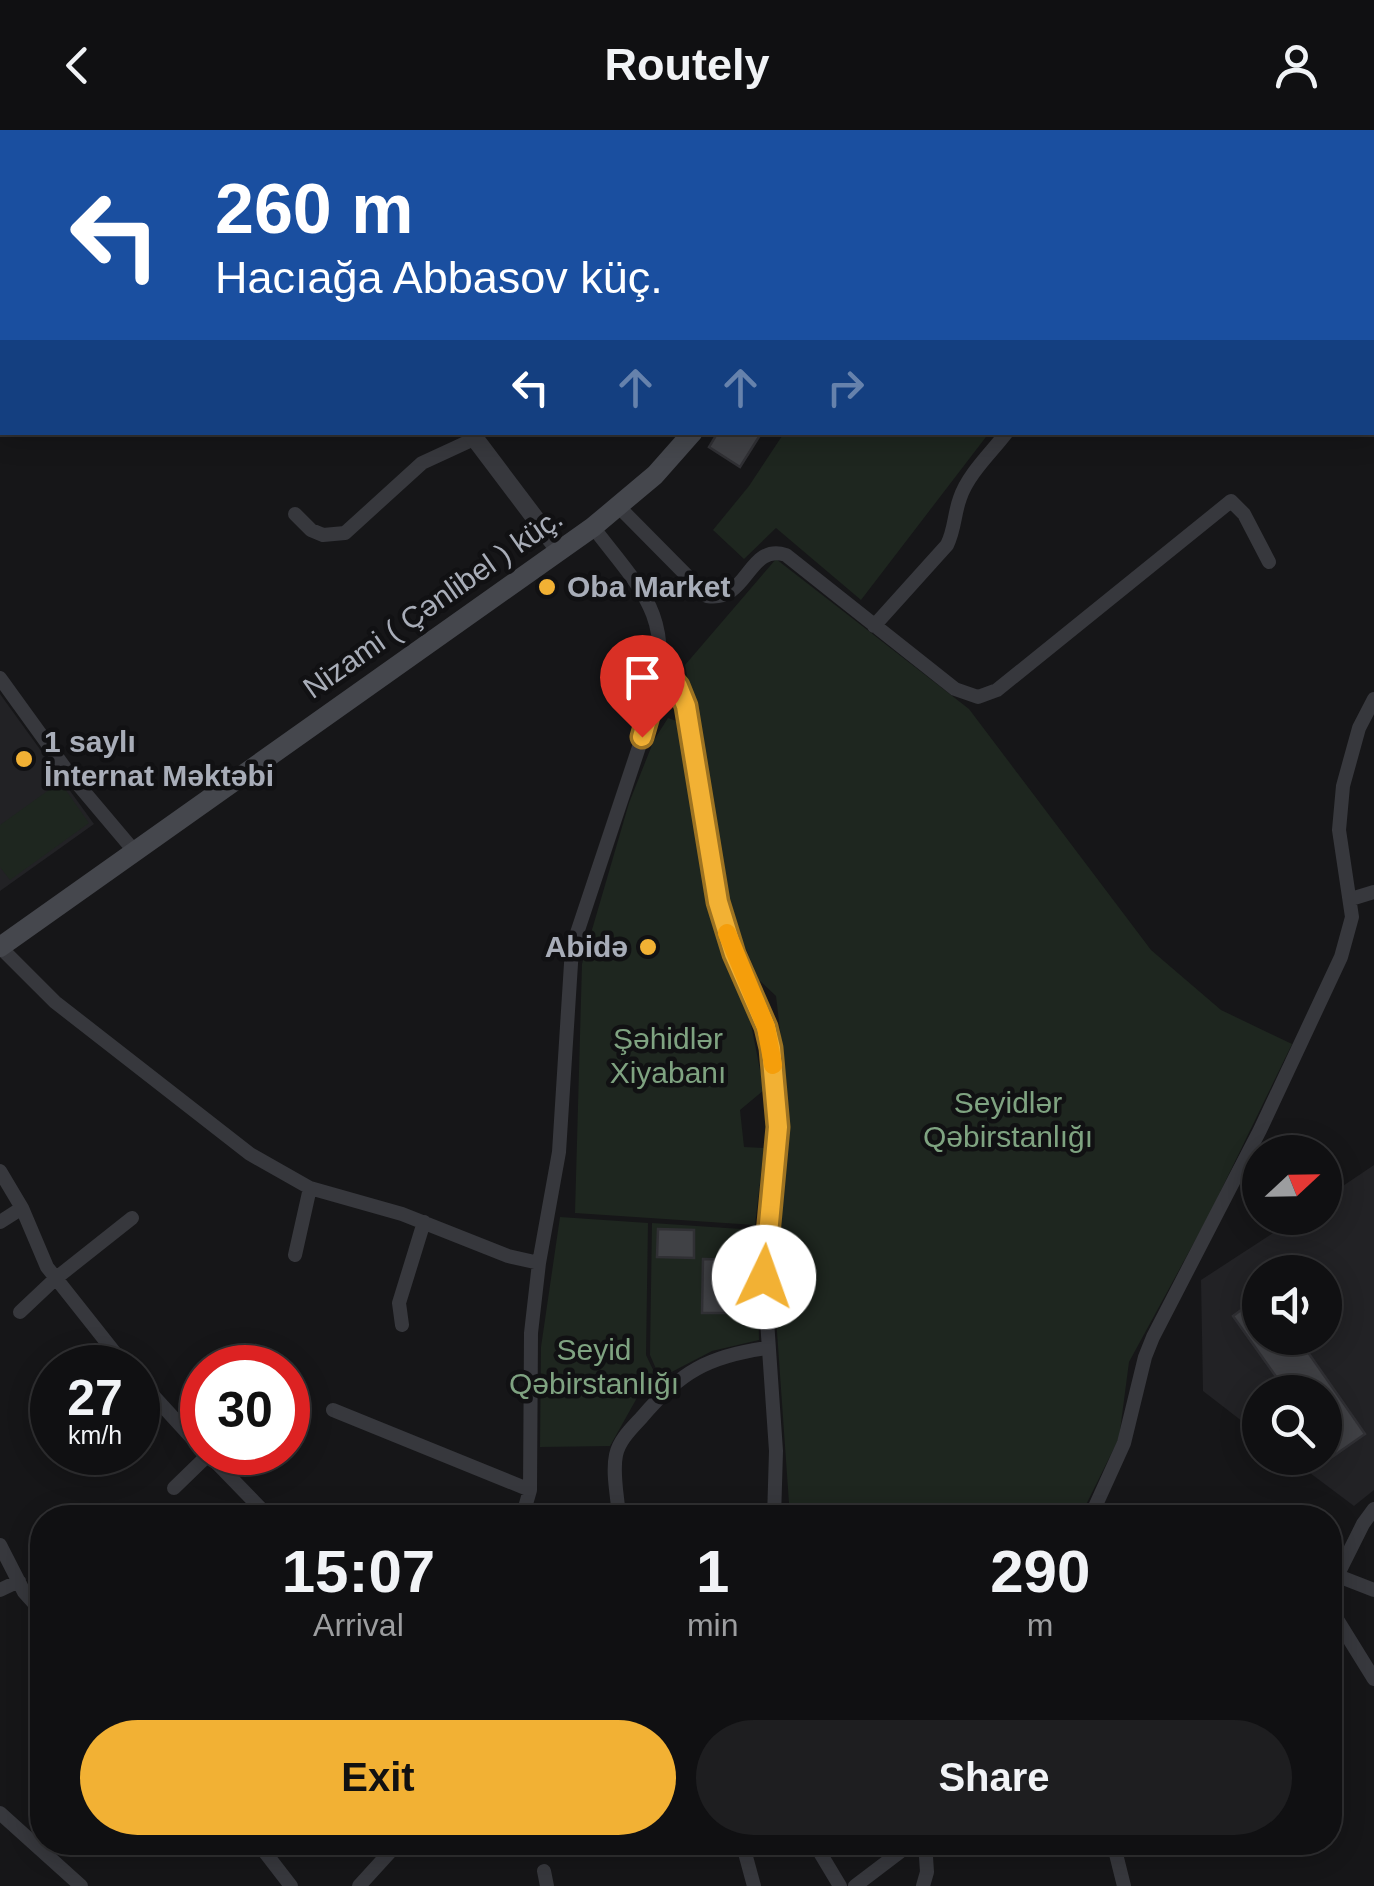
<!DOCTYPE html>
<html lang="en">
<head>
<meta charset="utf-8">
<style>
  body { margin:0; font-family:Helvetica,sans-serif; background:#1e1e20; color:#f1f3f6; height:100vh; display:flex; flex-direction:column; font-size:38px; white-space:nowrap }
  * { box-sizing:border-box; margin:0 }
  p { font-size:32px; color:#9c9d9f }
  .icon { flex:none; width:55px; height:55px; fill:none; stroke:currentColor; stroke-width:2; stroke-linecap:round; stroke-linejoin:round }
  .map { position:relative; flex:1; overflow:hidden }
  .details { position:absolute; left:30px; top:1375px; width:1312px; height:350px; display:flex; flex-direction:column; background:#101012; border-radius:40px; box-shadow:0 5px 25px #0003,0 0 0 2px #303032 }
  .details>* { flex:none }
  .banner { position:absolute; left:0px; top:0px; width:1375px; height:305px; box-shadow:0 5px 25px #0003,0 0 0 2px #303032; background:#1a4fa0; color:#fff; overflow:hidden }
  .needle { width:65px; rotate:68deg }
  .controls { position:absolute; left:1242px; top:1005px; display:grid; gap:20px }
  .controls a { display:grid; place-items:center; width:100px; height:100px; border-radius:50%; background:#101012; box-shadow:0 5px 25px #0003,0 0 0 2px #303032; font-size:50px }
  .speed { position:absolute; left:30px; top:1215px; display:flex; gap:20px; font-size:50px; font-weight:700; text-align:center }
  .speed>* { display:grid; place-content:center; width:130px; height:130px; border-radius:50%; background:#101012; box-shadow:0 5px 25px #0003,0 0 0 2px #303032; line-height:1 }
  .speed small { font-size:25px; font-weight:400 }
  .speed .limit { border:15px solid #d22; background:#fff; color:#111 }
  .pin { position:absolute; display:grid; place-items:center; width:85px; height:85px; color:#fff; margin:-102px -42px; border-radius:50% 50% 50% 0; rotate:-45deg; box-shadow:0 0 10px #0007 }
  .pin .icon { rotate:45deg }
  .me { position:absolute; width:110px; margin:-55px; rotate:3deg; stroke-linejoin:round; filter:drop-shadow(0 0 8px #0008) }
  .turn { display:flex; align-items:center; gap:35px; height:210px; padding:0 50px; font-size:45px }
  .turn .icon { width:130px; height:130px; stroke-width:2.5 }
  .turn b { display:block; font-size:70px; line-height:85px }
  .lanes { display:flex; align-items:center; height:95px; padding:0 50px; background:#0003; justify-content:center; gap:50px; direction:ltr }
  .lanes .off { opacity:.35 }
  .eta { display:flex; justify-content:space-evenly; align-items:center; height:170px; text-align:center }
  .eta b { font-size:60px; font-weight:700; line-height:70px }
  .primary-button { display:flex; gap:20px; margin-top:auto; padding:20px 50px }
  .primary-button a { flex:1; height:115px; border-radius:60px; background:#f2b134; color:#111; font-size:40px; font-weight:700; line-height:115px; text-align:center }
  .primary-button a+a { background:#1e1e20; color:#f1f3f6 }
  header { display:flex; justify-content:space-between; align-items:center; height:130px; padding:0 50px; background:#101012; font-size:45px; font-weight:700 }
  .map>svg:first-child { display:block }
  .built { fill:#222225; fill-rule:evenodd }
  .green { fill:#1e261f }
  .building { fill:#404145; stroke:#303034; stroke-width:2.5 }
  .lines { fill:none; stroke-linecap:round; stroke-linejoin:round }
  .minor { stroke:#37383d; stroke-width:14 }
  .tertiary { stroke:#37383d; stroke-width:18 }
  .secondary { stroke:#45474d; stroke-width:20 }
  .route-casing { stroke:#9d7322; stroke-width:25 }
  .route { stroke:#f2b134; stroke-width:18 }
  .slow { stroke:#f59e0b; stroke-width:18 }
  .poi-dot { fill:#f2b134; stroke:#111113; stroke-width:4 }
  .labels { text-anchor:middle; stroke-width:9; stroke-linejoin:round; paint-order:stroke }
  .poi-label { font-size:30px; font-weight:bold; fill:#a8adb8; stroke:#111113; text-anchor:start }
  .street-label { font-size:30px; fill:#a8adb8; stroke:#111113 }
  .park-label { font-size:30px; fill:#7fa381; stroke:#111113 }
</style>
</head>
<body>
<header><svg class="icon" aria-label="back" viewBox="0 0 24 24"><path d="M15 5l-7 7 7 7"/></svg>Routely<svg class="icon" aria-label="person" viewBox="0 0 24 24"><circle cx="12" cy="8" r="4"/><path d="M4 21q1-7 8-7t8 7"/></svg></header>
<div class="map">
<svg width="1374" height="1756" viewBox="0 0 1374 1756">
  <rect width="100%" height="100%" fill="#161618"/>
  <path class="built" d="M0,564L94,694L0,761Z
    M1374,1035V1360L1354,1376L1290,1328H1325V1262H1260V1305L1203,1261L1201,1150L1296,1088H1325V1068ZM1260,1142H1325V1208H1260Z"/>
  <path class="green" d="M784,303V302L989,303L861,470L776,398L744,429L713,400L749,356Z
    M776,429L969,579L1151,820L1221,880L1292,914L1209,1085L1129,1232L1119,1308L1080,1387H790L770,1102L787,959L776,866L759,850L732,786L685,535Z
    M668,588L679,592L715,797L722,822H727L749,884L764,960L740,980L744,1017L764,1018L755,1095L575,1083L582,834L629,673L654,610Z
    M60,652L89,693L10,750L0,737V695Z
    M560,1087L648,1093L646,1225L658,1250L638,1266L610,1316L540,1317L541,1217Z
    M652,1093L756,1100L759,1210L712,1221L660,1248L650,1225Z"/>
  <path class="building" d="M718,302H762L740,337L709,317Z
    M658,1099L694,1100V1128L657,1127Z
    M703,1129L740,1130V1183H702Z
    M1260,1166V1208H1298L1365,1304L1332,1327L1325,1317V1262H1287L1233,1186Z"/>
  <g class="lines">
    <path class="minor" d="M599,0L602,2
      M1079,2L1083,0
      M0,4L2,7
      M0,234L2,237
      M0,253L2,249
      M618,376L707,466C748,473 748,412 786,425L955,559L978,567L997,560L1231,371L1244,384L1269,432
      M295,384L311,400L323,405L345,403L422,333L474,309
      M874,496L947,415C955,399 954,384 960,368C968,344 991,323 1007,302
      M662,537L678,555L687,575L718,772L734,824L766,897L771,918L777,997L764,1147L776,1321L774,1388
      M0,548L70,645L135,722
      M1351,769L1374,762
      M0,817L55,872L250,1024L310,1058L402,1084L508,1126L539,1133
      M0,1041L22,1078L47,1137L127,1238
      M0,1092L22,1078
      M295,1125L310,1058
      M20,1182L55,1149L132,1088
      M402,1195L399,1173L424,1092
      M138,1249L202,1319
      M333,1280L530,1360
      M206,1322L270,1388
      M174,1358L208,1325
      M522,1388L530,1360L531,1203L539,1133L559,1022L572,818L655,569C673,484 641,460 593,397
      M619,1388C618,1368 612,1344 616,1325C619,1310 632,1298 642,1287C680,1242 709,1226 767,1218
      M1090,1388L1124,1313L1145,1227L1153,1207L1260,1000L1341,827L1352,787L1339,700L1343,656L1359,598L1374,569
      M0,1415L24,1462L42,1482
      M1338,1446L1374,1460
      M0,1460L19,1451
      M1330,1460L1363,1394L1374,1379
      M1330,1478L1374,1549
      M0,1683L81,1756
      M257,1712L291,1756
      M742,1712L754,1756
      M1113,1712L1124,1756
      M819,1721L840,1756
      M544,1741L547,1756
      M359,1756L399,1712
      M855,1756L913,1712
      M923,1756L927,1742L925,1712"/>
    <path class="tertiary" d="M296,0L297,2
      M470,302L559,420"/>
    <path class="secondary" d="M846,2L847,0
      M0,817L593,397L655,345L693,302"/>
  </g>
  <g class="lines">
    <g class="route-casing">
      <path id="route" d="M642,607L662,537L678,556L686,576L718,772L734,824L766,897L771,918L778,997L764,1147"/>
    </g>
    <use href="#route" class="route"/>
    <path class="slow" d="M727,803L766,897L773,935"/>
  </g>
  <g class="poi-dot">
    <circle cx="547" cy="457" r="10"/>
    <circle cx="24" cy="629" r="10"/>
    <circle cx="648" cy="817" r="10"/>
  </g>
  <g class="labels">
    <g class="poi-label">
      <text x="567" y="467">Oba Market</text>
      <text x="44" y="622">1 saylı<tspan x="44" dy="34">İnternat Məktəbi</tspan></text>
      <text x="628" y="827" text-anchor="end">Abidə</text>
    </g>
    <g class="street-label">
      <text transform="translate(433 473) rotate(-35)" y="10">Nizami ( Çənlibel ) küç.</text>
    </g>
    <g class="park-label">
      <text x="668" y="919">Şəhidlər<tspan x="668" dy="34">Xiyabanı</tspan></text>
      <text x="1008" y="983">Seyidlər<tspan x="1008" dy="34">Qəbirstanlığı</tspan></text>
      <text x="594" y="1230">Seyid<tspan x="594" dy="34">Qəbirstanlığı</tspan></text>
    </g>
  </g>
</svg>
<div class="controls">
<a><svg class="needle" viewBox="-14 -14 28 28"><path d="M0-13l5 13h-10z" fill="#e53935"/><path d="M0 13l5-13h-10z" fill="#9c9d9f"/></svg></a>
<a><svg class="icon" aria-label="sound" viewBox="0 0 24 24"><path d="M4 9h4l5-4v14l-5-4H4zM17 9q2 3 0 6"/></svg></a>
<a><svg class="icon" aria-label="search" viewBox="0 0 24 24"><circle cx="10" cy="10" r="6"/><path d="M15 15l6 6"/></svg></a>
</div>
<div class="speed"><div>27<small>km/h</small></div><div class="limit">30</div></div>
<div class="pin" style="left:642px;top:607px;background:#d93025"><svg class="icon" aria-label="arrive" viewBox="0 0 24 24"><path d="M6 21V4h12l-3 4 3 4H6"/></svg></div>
<svg class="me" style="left:764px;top:1147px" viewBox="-20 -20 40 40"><circle r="19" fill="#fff"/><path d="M0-13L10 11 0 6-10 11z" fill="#f2b134"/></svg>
<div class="banner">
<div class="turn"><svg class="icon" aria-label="left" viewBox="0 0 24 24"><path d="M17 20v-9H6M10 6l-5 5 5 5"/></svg><div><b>260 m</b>Hacıağa Abbasov küç.</div></div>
<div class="lanes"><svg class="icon" aria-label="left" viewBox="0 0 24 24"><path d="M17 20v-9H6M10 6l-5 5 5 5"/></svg><svg class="icon off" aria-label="ahead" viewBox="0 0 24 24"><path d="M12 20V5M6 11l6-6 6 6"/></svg><svg class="icon off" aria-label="ahead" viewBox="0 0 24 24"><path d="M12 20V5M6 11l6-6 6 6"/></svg><svg class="icon off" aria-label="right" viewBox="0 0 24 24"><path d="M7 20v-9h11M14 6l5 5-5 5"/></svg></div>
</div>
<section class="details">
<div class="eta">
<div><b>15:07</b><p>Arrival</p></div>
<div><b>1</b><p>min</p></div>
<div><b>290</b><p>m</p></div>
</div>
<div class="primary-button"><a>Exit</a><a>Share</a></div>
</section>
</div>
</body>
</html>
